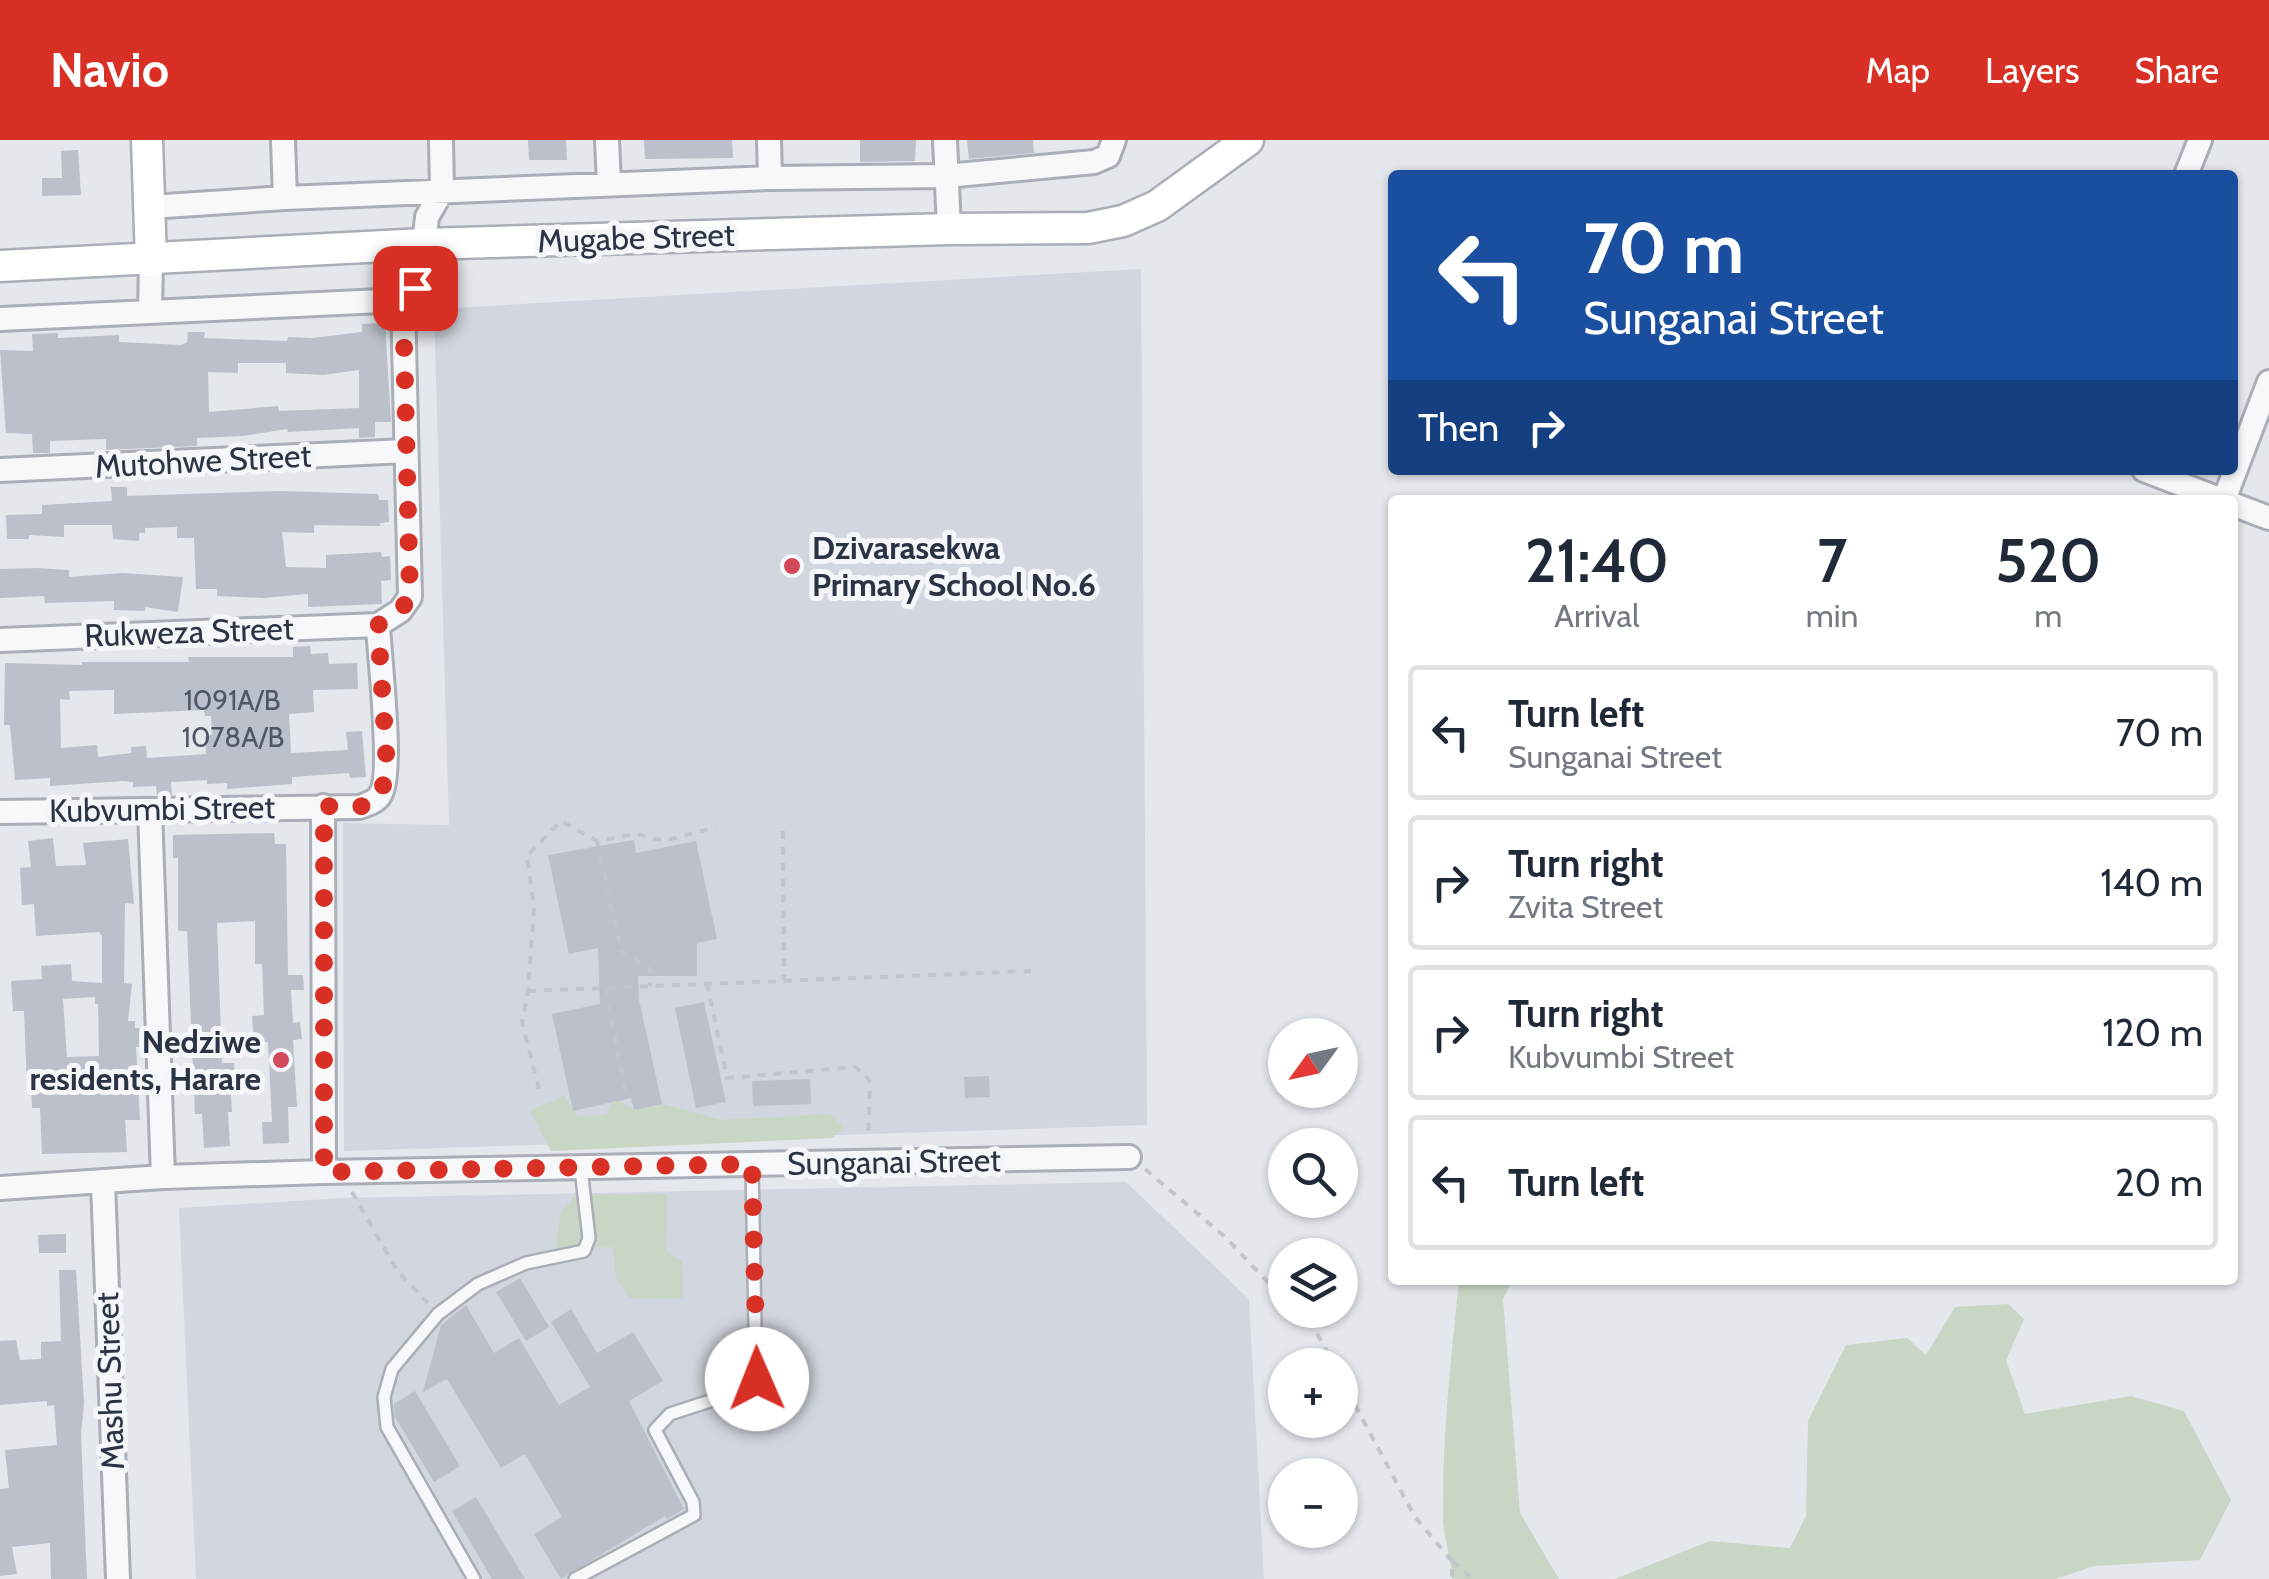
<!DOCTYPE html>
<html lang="en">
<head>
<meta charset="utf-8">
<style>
  body { margin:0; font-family:Cabin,sans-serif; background:#f2f2f3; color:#1f2937; height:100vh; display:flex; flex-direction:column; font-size:38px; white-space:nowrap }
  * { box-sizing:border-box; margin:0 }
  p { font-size:32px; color:#747a83 }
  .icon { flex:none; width:55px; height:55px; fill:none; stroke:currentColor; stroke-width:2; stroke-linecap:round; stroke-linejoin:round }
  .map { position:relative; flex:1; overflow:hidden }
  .drawer { position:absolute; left:1388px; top:355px; width:850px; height:790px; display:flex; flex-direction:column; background:#fff; border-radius:10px; box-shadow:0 2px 8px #0004 }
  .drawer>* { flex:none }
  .hud { position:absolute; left:1388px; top:30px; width:850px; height:305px; border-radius:10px; box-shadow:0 2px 8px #0004; background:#1a4fa0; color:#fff; overflow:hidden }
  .needle { width:65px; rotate:237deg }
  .fabs { position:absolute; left:1268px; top:878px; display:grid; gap:20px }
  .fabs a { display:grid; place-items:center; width:90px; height:90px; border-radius:50%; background:#fff; box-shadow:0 2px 8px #0004; font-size:50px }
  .pin { position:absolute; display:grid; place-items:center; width:85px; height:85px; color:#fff; margin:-42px; border-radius:20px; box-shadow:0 5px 15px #0006 }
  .me { position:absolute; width:110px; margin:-55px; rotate:359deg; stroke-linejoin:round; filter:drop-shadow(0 0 8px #0008) }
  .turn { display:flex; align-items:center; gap:35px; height:210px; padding:0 30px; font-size:45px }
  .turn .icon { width:130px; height:130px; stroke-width:2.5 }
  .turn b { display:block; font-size:70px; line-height:85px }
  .then { display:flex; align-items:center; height:95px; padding:0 30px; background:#0003; gap:20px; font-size:38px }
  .eta { display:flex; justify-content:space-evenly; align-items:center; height:170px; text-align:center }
  .eta b { font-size:60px; font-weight:600; line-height:70px }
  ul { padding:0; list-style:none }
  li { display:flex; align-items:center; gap:30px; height:135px; margin:0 20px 15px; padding:0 10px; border:5px solid #e0e1e3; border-radius:10px }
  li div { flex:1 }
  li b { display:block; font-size:38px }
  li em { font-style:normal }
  header { display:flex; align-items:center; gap:60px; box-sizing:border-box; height:140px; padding:0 50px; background:#d93025; color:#fff }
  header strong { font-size:48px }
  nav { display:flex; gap:55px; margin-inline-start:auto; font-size:35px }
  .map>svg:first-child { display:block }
  .built { fill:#d2d6de }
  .green { fill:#c9d6c5 }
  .building { fill:#bbc0ca; fill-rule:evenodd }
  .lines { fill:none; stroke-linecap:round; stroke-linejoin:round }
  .lane-casing { stroke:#a9aeb7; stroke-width:16 }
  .street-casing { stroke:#a9aeb7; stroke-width:28 }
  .secondary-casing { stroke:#a9aeb7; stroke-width:35 }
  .path { stroke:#c2c5cb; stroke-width:4; stroke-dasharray:8 8; stroke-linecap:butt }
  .lane { stroke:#f7f8fa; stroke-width:11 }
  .street { stroke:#f7f8fa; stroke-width:22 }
  .secondary { stroke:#fff; stroke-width:30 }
  .route { stroke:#d93025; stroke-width:18; stroke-dasharray:0 32.4 }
  .poi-dot { fill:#d1495b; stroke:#f4f6f9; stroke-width:4 }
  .labels { text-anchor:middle; stroke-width:10; stroke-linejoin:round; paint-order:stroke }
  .number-label { font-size:28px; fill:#4f5766 }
  .street-label { font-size:32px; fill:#2b3445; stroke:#f4f6f9 }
  .poi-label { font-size:32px; font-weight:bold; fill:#2b3445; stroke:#f4f6f9; text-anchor:start }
</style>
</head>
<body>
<header>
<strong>Navio</strong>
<nav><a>Map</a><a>Layers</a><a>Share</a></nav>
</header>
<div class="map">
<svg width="2269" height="1439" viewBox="0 0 2269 1439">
  <rect width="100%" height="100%" fill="#e4e7ec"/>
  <path class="built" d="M1141,129L1147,985L344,1011L343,683L449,685L434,169Z
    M1126,1042L1249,1159L1264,1439H196L179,1068L345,1058Z"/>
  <path class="green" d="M564,956L578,977L606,975L616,959L634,970L662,964L721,980L829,974L844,987L832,998L551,1011L530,971Z
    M667,1054L666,1110L682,1121L683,1159L630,1158L616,1137L613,1107L556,1109L560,1075L575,1055Z
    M1459,1140H1513L1503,1159L1520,1373L1559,1439H1452C1452,1418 1443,1399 1443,1378C1442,1299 1451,1219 1459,1140Z
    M2008,1164L2024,1179L2006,1220L2025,1274L2131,1256L2184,1271L2231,1360L2200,1420L2094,1426L2056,1439H1615L1710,1401L1790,1408L1806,1376L1808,1281L1846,1205L1907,1198L1926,1215L1955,1167Z"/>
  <path class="building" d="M528,0H566L567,20H529Z
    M644,0H732L733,18L645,19Z
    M860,0H916L915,21L860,22Z
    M967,0H1033L1034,13L969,19Z
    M78,10L81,55L42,56V38H62L61,11Z
    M385,183L391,282H375V297L359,298V288L288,292L287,289L243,296L197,298V306L106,310V299L50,301V313H33L32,294L6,293L0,210L33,211L32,194L58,193V198L119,195V202L182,205L187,202L188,192H205L204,198L287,201L288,197L313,198L362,192V184ZM238,223H286V233L323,235L359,230V268L279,271L278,266L209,272L208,232L238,233Z
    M111,347H127V356L280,351L378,354L379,360H388L389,382L380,383V386L314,385V393L282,392L286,427L326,428V415L381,412L382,417L390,416L391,440L381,441L382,464L308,467V454L263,458L217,456V449H196L194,398H177V387L145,388V393H139V401L113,399L112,385H64V397L29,395V399H7L6,375L42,374V365L112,361Z
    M37,428L69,430V437L122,433L183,437L178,472L145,467V471L114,470V461L45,463L44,456L0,458V429Z
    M310,506L311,514L328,513L329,524L357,523L358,549L313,550L314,572L289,574L291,613L348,610L346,592L362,591L366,637L350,638L349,633L292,637V644L227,649V643L207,644V640L171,642L172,655H157L156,646L133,647V642L123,641L50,646V638L15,640L10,585H4L5,523L82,525V522H189L188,517H293V507ZM114,550V574L204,570L205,576H211L212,595L205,596L206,614L147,618L146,606L131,607V613L98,617L97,605L61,608L60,559L70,560L69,551Z
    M274,693L275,704H286L288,835H303L304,850H291L293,883L300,882L302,899L293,900L297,967H288L289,1003L263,1004L262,982H272L268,902L254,903L252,876L264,875L262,824H255V781L217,783L222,923H234L235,938H230L232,972H228L230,1006L204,1008L202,974H195L187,791H178V718H173V695Z
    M53,698L56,726L86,725L83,703L128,699L134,764L125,763L124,843L132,844L128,881H135V888H143V907H136L140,980H125L127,1012L42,1014L40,968H32L31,946H27L24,871H13L11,841L42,839L41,826L71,824L72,841L102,843V796L99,792L36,796L34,764L22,765L20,728L31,727L28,701ZM95,857V864H98L99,916L67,917L63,859Z
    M634,700L636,713L696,701L717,799L697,803V836H638L639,860L662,964L634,970L631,958L573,971L552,874L600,864L598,808L569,814L548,715Z
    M704,862L726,962L696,968L675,868Z
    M989,936L990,957L965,958L964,937Z
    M810,939L811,964L753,966L752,941Z
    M66,1094V1113H39L38,1095Z
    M59,1130H76L84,1263L81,1294L87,1439H51L50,1403L12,1407L17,1434L0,1436V1349L9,1348L5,1310L57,1305L54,1265L47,1266V1261L0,1265V1201L16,1200L20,1220L41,1219V1202L61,1201Z
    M520,1138L549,1187L526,1201L496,1152Z
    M466,1165L494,1213L519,1198L559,1265L590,1247L551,1182L571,1169L597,1213L633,1192L663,1241L629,1261L684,1369L667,1379L665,1376L561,1439L534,1394L562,1377L525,1314L501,1328L447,1239L423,1252L441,1185Z
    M415,1251L460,1326L434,1342L395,1277L394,1264Z
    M476,1357L525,1439H492L452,1371Z"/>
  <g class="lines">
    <g class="lane-casing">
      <path id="lane" d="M474,1439L387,1287L384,1257L392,1229L438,1174L478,1144L526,1123L584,1111L589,1098L581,1029
        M575,1439L694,1375L693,1362L655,1290L670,1274L753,1247L756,1242L752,1024"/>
    </g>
    <g class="street-casing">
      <path id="street" d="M283,0L285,58
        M607,0L609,44
        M769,0L770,38
        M945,0L949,89
        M2186,35L2200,0
        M150,67L285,58L770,38L946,36L1094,22L1108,16L1114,0
        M424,104L427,77L442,51L441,0
        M150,172L151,121
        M0,179L403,160L410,457L400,471L378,485
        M0,330L406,311
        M2144,330L2222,360
        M2224,360L2269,242
        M2232,364L2269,378
        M0,500L378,485
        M323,666L324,1032
        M150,670L163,1037
        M0,672L360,667C367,664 376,662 380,655C394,636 379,514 378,485
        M103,1043L118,1439
        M0,1048L163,1037L324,1032L1129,1017"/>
    </g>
    <g class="secondary-casing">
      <path id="secondary" d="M147,0L151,121
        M0,126L424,104L949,89L1088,88L1123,81L1157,66L1248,0"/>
    </g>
    <path class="path" d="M783,691L784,840
      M597,701L621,811L650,829V846
      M707,843L727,938L855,927L866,935L870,943L868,999
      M606,848L626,957
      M528,851L1031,831
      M539,949L522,882L528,851L534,768L527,716L561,681L597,701L636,694L664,701L716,687
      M1145,1029L1224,1096L1285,1160
      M352,1052L398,1132L428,1163
      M1296,1170L1314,1188L1334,1225
      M1340,1237L1415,1377L1452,1421V1439
      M1452,1421L1473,1439"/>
    <use href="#lane" class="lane"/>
    <use href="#street" class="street"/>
    <use href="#secondary" class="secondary"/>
  </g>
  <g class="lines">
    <path class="route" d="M415,148L403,160L410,457L400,471L378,485L387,627L381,655L360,667L324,666V1032L752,1024L757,1239"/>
  </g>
  <g class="poi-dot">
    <circle cx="792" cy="426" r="10"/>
    <circle cx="281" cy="920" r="10"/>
  </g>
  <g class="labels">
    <g class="number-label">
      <text x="232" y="570">1091A/B</text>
      <text x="233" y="607">1078A/B</text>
    </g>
    <g class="street-label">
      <text transform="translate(636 98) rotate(-2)" y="11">Mugabe Street</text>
      <text transform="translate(203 321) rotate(-3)" y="11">Mutohwe Street</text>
      <text transform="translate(189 492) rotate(-2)" y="11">Rukweza Street</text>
      <text transform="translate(162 669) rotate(-1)" y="11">Kubvumbi Street</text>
      <text transform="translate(894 1022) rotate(-1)" y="11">Sunganai Street</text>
      <text transform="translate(110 1241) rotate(-92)" y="11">Mashu Street</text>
    </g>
    <g class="poi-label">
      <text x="812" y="419">Dzivarasekwa<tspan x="812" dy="37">Primary School No.6</tspan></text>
      <text x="261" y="913" text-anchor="end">Nedziwe<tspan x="261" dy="37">residents, Harare</tspan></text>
    </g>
  </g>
</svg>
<div class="fabs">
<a><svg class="needle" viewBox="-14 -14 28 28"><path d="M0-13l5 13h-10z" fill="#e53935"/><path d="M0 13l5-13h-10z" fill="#747a83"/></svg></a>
<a><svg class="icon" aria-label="search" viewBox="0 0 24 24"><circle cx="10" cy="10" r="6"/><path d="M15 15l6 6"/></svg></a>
<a><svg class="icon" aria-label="layers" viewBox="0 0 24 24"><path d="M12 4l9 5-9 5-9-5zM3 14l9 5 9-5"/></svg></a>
<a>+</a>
<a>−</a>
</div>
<div class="pin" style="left:415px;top:148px;background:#d93025"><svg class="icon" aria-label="arrive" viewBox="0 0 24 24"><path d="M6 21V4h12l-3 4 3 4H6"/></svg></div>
<svg class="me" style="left:757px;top:1239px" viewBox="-20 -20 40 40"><circle r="19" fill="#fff"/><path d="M0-13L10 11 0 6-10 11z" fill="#d93025"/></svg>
<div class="hud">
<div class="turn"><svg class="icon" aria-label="left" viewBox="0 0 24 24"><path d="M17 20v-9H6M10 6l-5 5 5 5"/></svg><div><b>70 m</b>Sunganai Street</div></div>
<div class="then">Then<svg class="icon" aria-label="right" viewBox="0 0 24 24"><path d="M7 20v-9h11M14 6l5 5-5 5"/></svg></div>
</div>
<section class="drawer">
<div class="eta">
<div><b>21:40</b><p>Arrival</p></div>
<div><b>7</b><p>min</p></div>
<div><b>520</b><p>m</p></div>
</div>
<ul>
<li><svg class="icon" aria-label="left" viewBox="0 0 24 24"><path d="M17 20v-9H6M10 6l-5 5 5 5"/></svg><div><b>Turn left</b><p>Sunganai Street</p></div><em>70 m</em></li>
<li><svg class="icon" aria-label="right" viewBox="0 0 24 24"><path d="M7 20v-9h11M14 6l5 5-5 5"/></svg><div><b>Turn right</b><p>Zvita Street</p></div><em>140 m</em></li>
<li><svg class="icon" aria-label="right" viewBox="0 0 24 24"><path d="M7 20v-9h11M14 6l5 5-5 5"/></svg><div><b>Turn right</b><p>Kubvumbi Street</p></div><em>120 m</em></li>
<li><svg class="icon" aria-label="left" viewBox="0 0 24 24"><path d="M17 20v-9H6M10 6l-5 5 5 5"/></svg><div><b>Turn left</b></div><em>20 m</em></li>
</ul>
</section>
</div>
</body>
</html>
